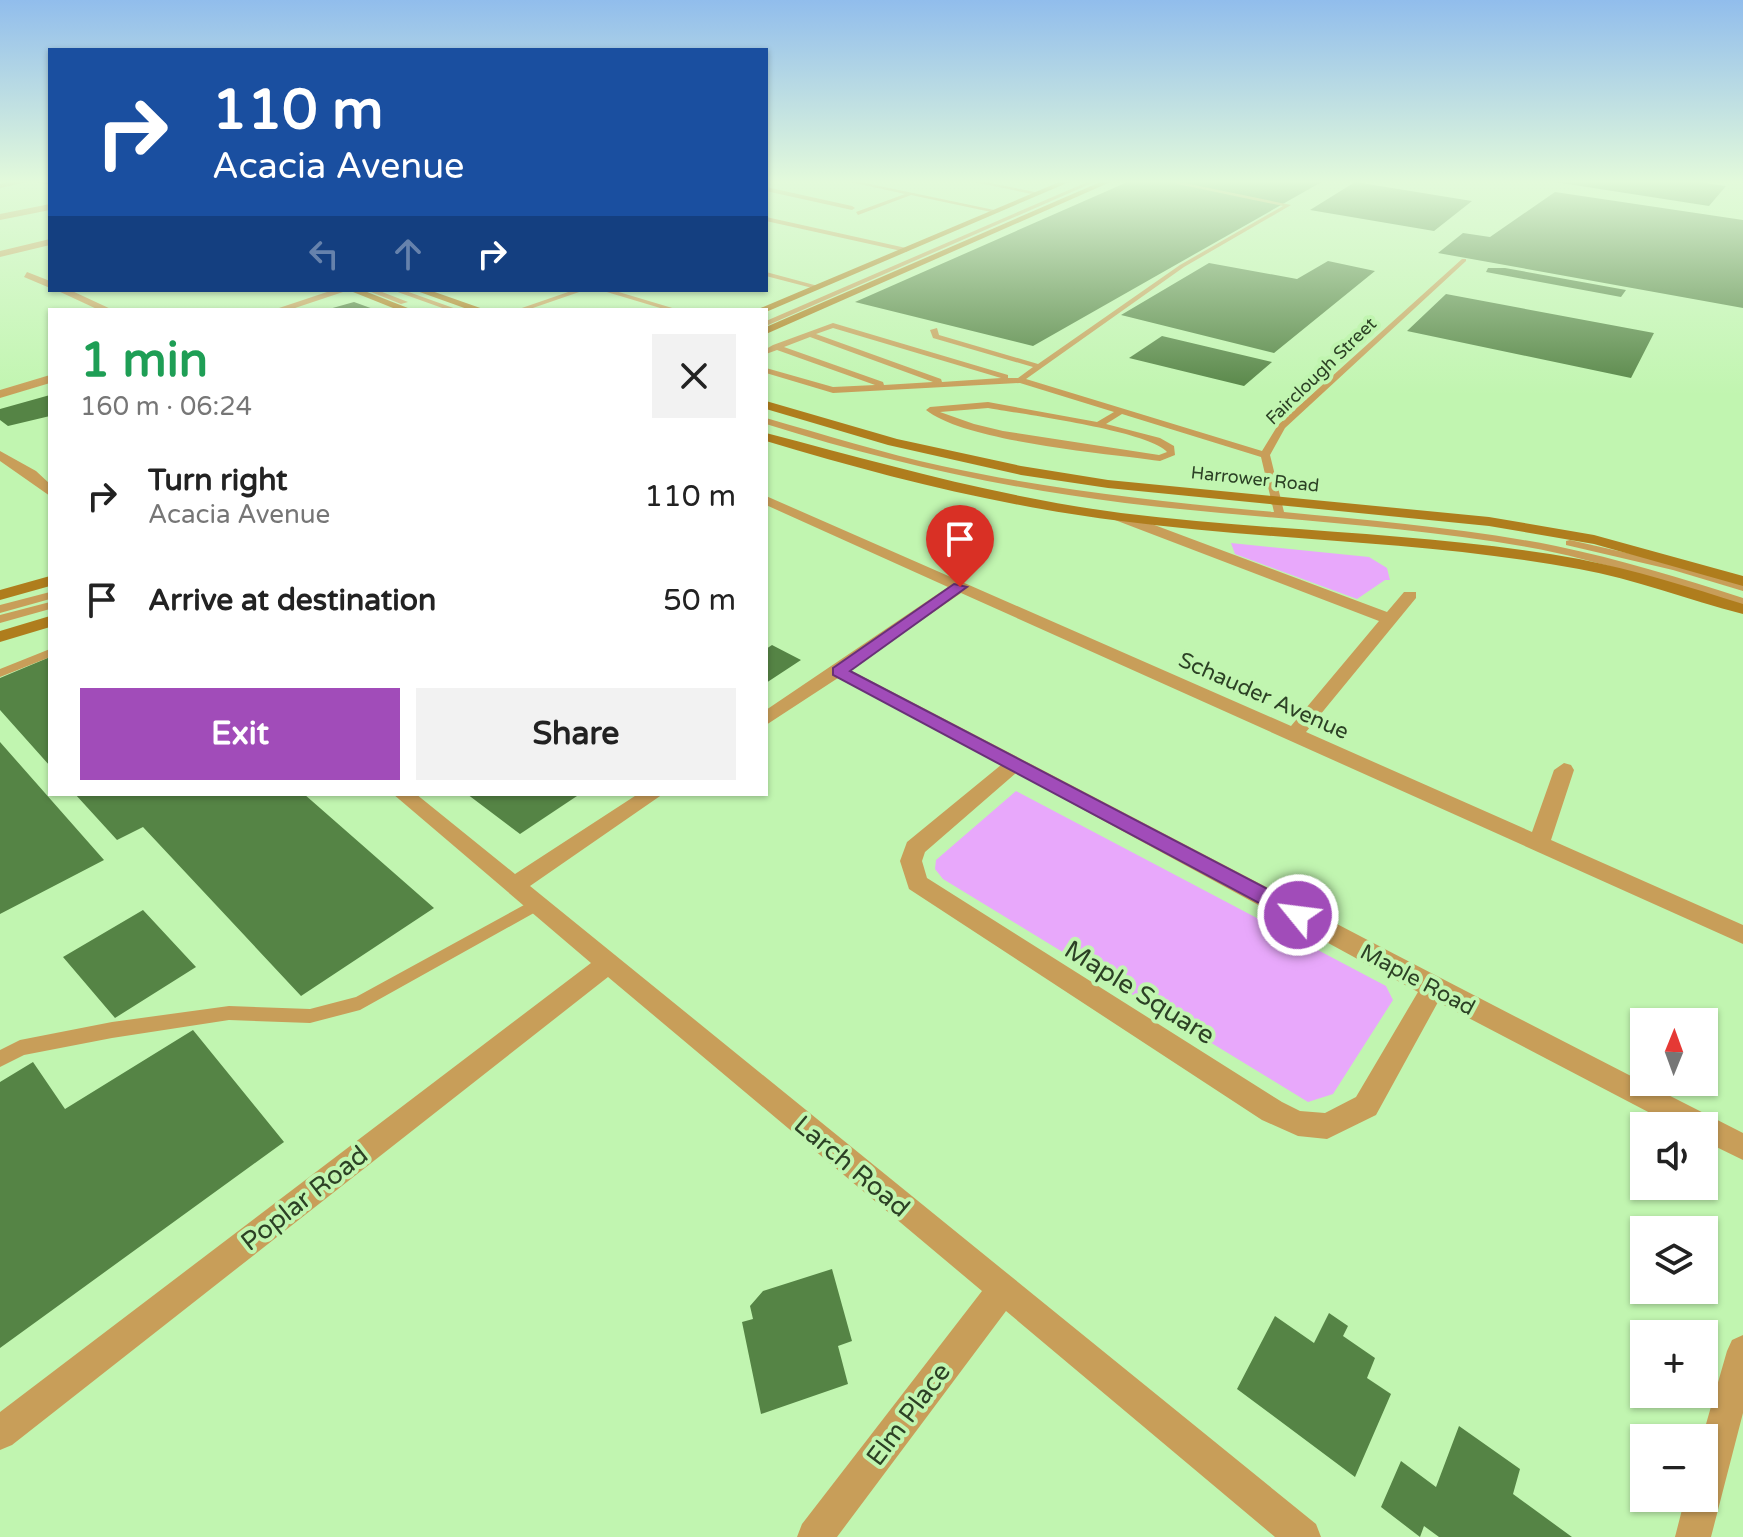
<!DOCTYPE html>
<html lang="en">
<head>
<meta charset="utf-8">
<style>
  body { margin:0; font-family:"Varela Round",sans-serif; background:#f2f2f2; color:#222; height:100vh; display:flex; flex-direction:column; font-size:30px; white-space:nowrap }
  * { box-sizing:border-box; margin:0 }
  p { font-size:26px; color:#767676 }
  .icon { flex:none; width:44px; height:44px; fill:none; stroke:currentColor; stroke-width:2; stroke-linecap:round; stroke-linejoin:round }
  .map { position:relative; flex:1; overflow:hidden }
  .side { position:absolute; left:48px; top:308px; width:720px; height:488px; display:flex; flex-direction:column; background:#fff; border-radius:0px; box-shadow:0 2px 6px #0004 }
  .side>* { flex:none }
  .guide { position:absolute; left:48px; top:48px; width:720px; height:244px; border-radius:0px; box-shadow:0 2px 6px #0004; background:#1a4fa0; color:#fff; overflow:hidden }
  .needle { width:52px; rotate:1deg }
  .buttons { position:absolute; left:1630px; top:1008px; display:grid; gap:16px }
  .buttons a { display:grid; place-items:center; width:88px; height:88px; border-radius:0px; background:#fff; box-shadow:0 2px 6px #0004; font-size:40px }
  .pin { position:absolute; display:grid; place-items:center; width:68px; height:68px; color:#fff; margin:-82px -34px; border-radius:50% 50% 50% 0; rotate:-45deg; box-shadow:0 0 8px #0007 }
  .pin .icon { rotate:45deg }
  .me { position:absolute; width:88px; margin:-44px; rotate:299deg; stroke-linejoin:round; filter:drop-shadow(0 0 6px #0008) }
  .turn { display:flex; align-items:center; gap:28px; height:168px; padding:0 32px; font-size:36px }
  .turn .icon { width:104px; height:104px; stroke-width:2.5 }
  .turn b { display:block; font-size:56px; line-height:68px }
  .lanes { display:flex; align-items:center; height:76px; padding:0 32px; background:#0003; justify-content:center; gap:40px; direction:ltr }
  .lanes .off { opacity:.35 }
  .round { display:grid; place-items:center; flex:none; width:84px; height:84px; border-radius:0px; background:#f2f2f2 }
  .head { display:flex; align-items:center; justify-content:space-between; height:136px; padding:0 32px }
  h1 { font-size:48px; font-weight:700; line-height:60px; color:#1e9e55 }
  .primary-button { display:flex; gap:16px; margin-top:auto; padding:16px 32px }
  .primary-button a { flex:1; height:92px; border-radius:0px; background:#a14cb9; color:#fff; font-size:32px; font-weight:700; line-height:92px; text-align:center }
  .primary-button a+a { background:#f2f2f2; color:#222 }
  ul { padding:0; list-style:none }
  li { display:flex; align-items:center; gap:24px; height:104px; padding:0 32px }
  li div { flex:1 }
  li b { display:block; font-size:30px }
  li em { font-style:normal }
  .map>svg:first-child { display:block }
  .green { fill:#e8a8fb }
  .building { fill:#558445 }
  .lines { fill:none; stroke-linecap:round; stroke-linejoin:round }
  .service { fill:#c89e59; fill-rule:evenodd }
  .minor { fill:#c89e59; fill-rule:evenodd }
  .tertiary { fill:#c89e59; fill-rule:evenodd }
  .secondary { fill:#af7d1d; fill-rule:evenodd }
  .route { fill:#a14cb9; stroke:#693178; stroke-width:2 }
  .labels { text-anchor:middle; stroke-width:8; stroke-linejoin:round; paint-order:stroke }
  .far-street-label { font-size:18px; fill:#2c4125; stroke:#c1f5b0 }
  .street-label { font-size:22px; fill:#2c4125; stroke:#c1f5b0 }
  .near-street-label { font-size:26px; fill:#2c4125; stroke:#c1f5b0 }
</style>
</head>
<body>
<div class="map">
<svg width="1743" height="1537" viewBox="0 0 1743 1537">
  <rect width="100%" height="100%" fill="#c1f5b0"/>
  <path class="green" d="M1231,543L1369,557L1387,568L1390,580H1385L1357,599L1235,554Z
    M1016,791L1386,986L1393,1000L1333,1094L1308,1102L943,879L935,869L936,860Z"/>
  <path class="building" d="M1132,180H1325L1033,346L855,302Z
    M1542,180H1684L1726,186L1709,206Z
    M1355,182L1472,201L1434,231L1310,210Z
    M1555,192L1743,220V308L1438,253L1463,233L1490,237Z
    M1328,261L1375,271L1274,353L1121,315L1209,263L1297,279Z
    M1488,268H1505L1626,290L1621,297L1486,272Z
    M1446,294L1654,333L1631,378L1407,331Z
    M354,302L376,310H329V309Z
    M1162,336L1272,362L1244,386L1129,358Z
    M50,395V416L8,426L0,420V409Z
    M772,645L801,660L766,683V649Z
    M50,657V766L0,710V678Z
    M0,742L104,860L0,914Z
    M75,794H304L434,908L301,996L143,827L117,840Z
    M467,794H580L520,834Z
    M143,910L196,967L115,1018L63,957Z
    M193,1030L284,1142L0,1348V1082L33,1062L65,1109Z
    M832,1269L852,1341L838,1346L848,1384L761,1414L742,1322L753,1319L750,1306L763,1291Z
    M1329,1313L1348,1326L1343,1336L1375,1358L1367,1378L1391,1394L1355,1477L1237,1389L1275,1316L1314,1343Z
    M1459,1426L1520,1469L1513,1494L1572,1537H1439L1424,1526L1420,1537L1381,1507L1401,1461L1436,1487Z"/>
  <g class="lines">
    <path class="service" d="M841,180H851L999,211L996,213L911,195L858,215L856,212L905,194Z
      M964,180H975L1040,193L1037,195Z
      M1092,180H1099L766,326V321Z
      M1700,180H1711L1708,182Z
      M1175,181L1291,205L1184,267L1026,379L1262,451L1278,425L1462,259H1466V261L1285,428L1270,455L1284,512C1375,521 1466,528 1556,546C1619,559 1681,578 1743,598V605C1671,586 1601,560 1527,547C1394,524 1259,519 1125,503C1003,488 883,461 766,424V418C825,435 883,453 942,466C1051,490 1162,502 1274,512L1261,457L1122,414L1106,424L1160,438L1174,446L1175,455L1160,461C1105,453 966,442 926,410L930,407L988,402L1097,422L1114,412L1020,383L833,393L766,373V368L833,387L875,385L777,350L766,354V349L773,345L833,323L1008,375V378H1018L1033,367L933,338L930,330L937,328L939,335L1038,364L1180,265L1283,206L1177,184ZM833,328L1001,378L942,382L941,379L816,334ZM810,337L933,382L884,385L883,382L784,347ZM988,408C1022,414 1149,431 1167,452L1159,455L1003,431L974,424L940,412Z
      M766,187L852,206L855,208L852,210L766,191Z
      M766,217L906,248L909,250L906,252L766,221Z
      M766,272L818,286L820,287L816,289L766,276Z
      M366,290H377L408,302L401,304Z
      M392,290H403L459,310H448Z
      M574,290H585L527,310H516Z
      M600,290H612L679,310H667Z
      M1570,540L1680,565L1743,584V591L1673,570L1566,545V541Z
      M50,592V599L0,613V605Z
      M50,602V609L0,623V615Z
      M50,649V657L0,677V669Z
      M535,899L541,901L543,905L541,909L360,1010L310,1023L229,1020L112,1038L24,1055L0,1067V1050L20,1040L112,1022L229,1006L310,1009L356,997Z"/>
    <path class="minor" d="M20,180H36L0,188V184Z
      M50,204V210L0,220V214Z
      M50,239V245L0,257V251Z
      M27,272L50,281V288L24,277Z
      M56,290H70L113,310H99Z
      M766,496L1291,726L1379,621L1115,520V514H1125L1387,612L1404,592H1416V598L1306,732L1532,832L1554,770L1564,763L1571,765L1574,770L1551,840L1743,925V944L961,593L850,670C1148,824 1444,982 1743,1133V1160L1704,1141V1126H1675L1438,1002L1376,1115L1327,1139L1298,1136L1262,1120L909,889L900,861L907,842L1001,765L838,678L766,725V710L948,587L766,505ZM1016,773L1418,992L1356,1097L1325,1113L1300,1111L1282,1102L927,878L922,861L925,852Z
      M393,794H416L515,874L638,794H663L530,886L1316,1524L1321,1537H1275L1006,1311L837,1537H797L802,1524L982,1291L608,977L12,1445L0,1450V1412L591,963Z
      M1743,1335V1413L1711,1537H1675L1685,1498H1704L1702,1438L1727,1351L1732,1340Z"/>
    <path class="tertiary" d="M333,290H349L289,310H273Z
      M50,375V383L0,398V390Z
      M0,451L36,471L50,484V496L0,461Z"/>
    <path class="secondary" d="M36,180L50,181V185L37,182Z
      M1064,180H1074L766,312L756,310Z
      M1105,180H1115L766,334V327Z
      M348,290H362L413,310H398Z
      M414,290H429L486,310H470Z
      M766,401L897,439L1021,466L1108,480L1489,517L1594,535L1743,576V586L1594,544L1489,526L1108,488L1021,475L888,445L766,409Z
      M766,433C884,464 999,497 1121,513C1273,532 1428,532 1579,559C1635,570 1689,587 1743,604V614C1688,600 1635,579 1579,569C1428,541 1273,541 1121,521C1000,506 882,476 766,441Z
      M50,576V586L0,600V590Z
      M50,616V627L0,642V631Z"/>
  </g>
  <linearGradient id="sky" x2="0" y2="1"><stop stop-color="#91bdec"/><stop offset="0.46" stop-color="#e3fadb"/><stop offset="1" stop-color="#e3fadb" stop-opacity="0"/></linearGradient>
  <rect width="1743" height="395" fill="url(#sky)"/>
  <path class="route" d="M954,584L967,587L850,671L1306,909L1309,915L1306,920H1291L833,675V668Z"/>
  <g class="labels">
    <g class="far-street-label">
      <text transform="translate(1321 371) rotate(-44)" y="6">Fairclough Street</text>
      <text transform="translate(1255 479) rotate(6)" y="6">Harrower Road</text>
    </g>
    <g class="street-label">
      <text transform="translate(1264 695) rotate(24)" y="8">Schauder Avenue</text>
      <text transform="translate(1418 979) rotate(28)" y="8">Maple Road</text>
    </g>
    <g class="near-street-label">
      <text transform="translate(1140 992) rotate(32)" y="9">Maple Square</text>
      <text transform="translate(852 1166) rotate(40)" y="9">Larch Road</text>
      <text transform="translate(304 1198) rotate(-38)" y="9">Poplar Road</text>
      <text transform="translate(908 1414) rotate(-53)" y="9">Elm Place</text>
    </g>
  </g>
</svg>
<div class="buttons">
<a><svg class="needle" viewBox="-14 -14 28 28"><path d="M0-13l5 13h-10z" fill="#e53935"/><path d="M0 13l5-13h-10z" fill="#767676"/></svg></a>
<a><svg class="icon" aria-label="sound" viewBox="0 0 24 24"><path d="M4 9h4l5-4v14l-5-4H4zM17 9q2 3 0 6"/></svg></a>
<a><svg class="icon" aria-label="layers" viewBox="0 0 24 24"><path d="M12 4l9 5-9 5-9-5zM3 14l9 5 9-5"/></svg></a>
<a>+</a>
<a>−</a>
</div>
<div class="pin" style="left:960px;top:587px;background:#d93025"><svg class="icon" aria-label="arrive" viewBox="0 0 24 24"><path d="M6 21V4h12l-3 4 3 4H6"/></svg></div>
<svg class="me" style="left:1298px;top:915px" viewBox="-20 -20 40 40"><circle r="17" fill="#a14cb9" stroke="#fff" stroke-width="3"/><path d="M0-11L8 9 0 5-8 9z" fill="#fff"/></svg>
<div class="guide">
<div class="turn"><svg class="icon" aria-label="right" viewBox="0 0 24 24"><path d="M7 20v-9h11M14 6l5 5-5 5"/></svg><div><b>110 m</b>Acacia Avenue</div></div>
<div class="lanes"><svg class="icon off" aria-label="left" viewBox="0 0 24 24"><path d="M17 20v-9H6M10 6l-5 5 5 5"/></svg><svg class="icon off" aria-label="ahead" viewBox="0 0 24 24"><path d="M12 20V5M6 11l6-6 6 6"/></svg><svg class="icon" aria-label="right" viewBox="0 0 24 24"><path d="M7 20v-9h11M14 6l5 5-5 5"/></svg></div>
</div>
<section class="side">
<div class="head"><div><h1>1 min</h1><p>160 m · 06:24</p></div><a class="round"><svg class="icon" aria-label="close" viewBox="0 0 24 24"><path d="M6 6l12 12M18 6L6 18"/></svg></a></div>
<ul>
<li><svg class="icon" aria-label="right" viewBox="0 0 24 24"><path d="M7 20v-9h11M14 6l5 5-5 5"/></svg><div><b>Turn right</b><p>Acacia Avenue</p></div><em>110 m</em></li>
<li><svg class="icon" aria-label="arrive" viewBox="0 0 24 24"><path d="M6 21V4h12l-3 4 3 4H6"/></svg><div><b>Arrive at destination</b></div><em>50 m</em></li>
</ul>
<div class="primary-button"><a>Exit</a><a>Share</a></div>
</section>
</div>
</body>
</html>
